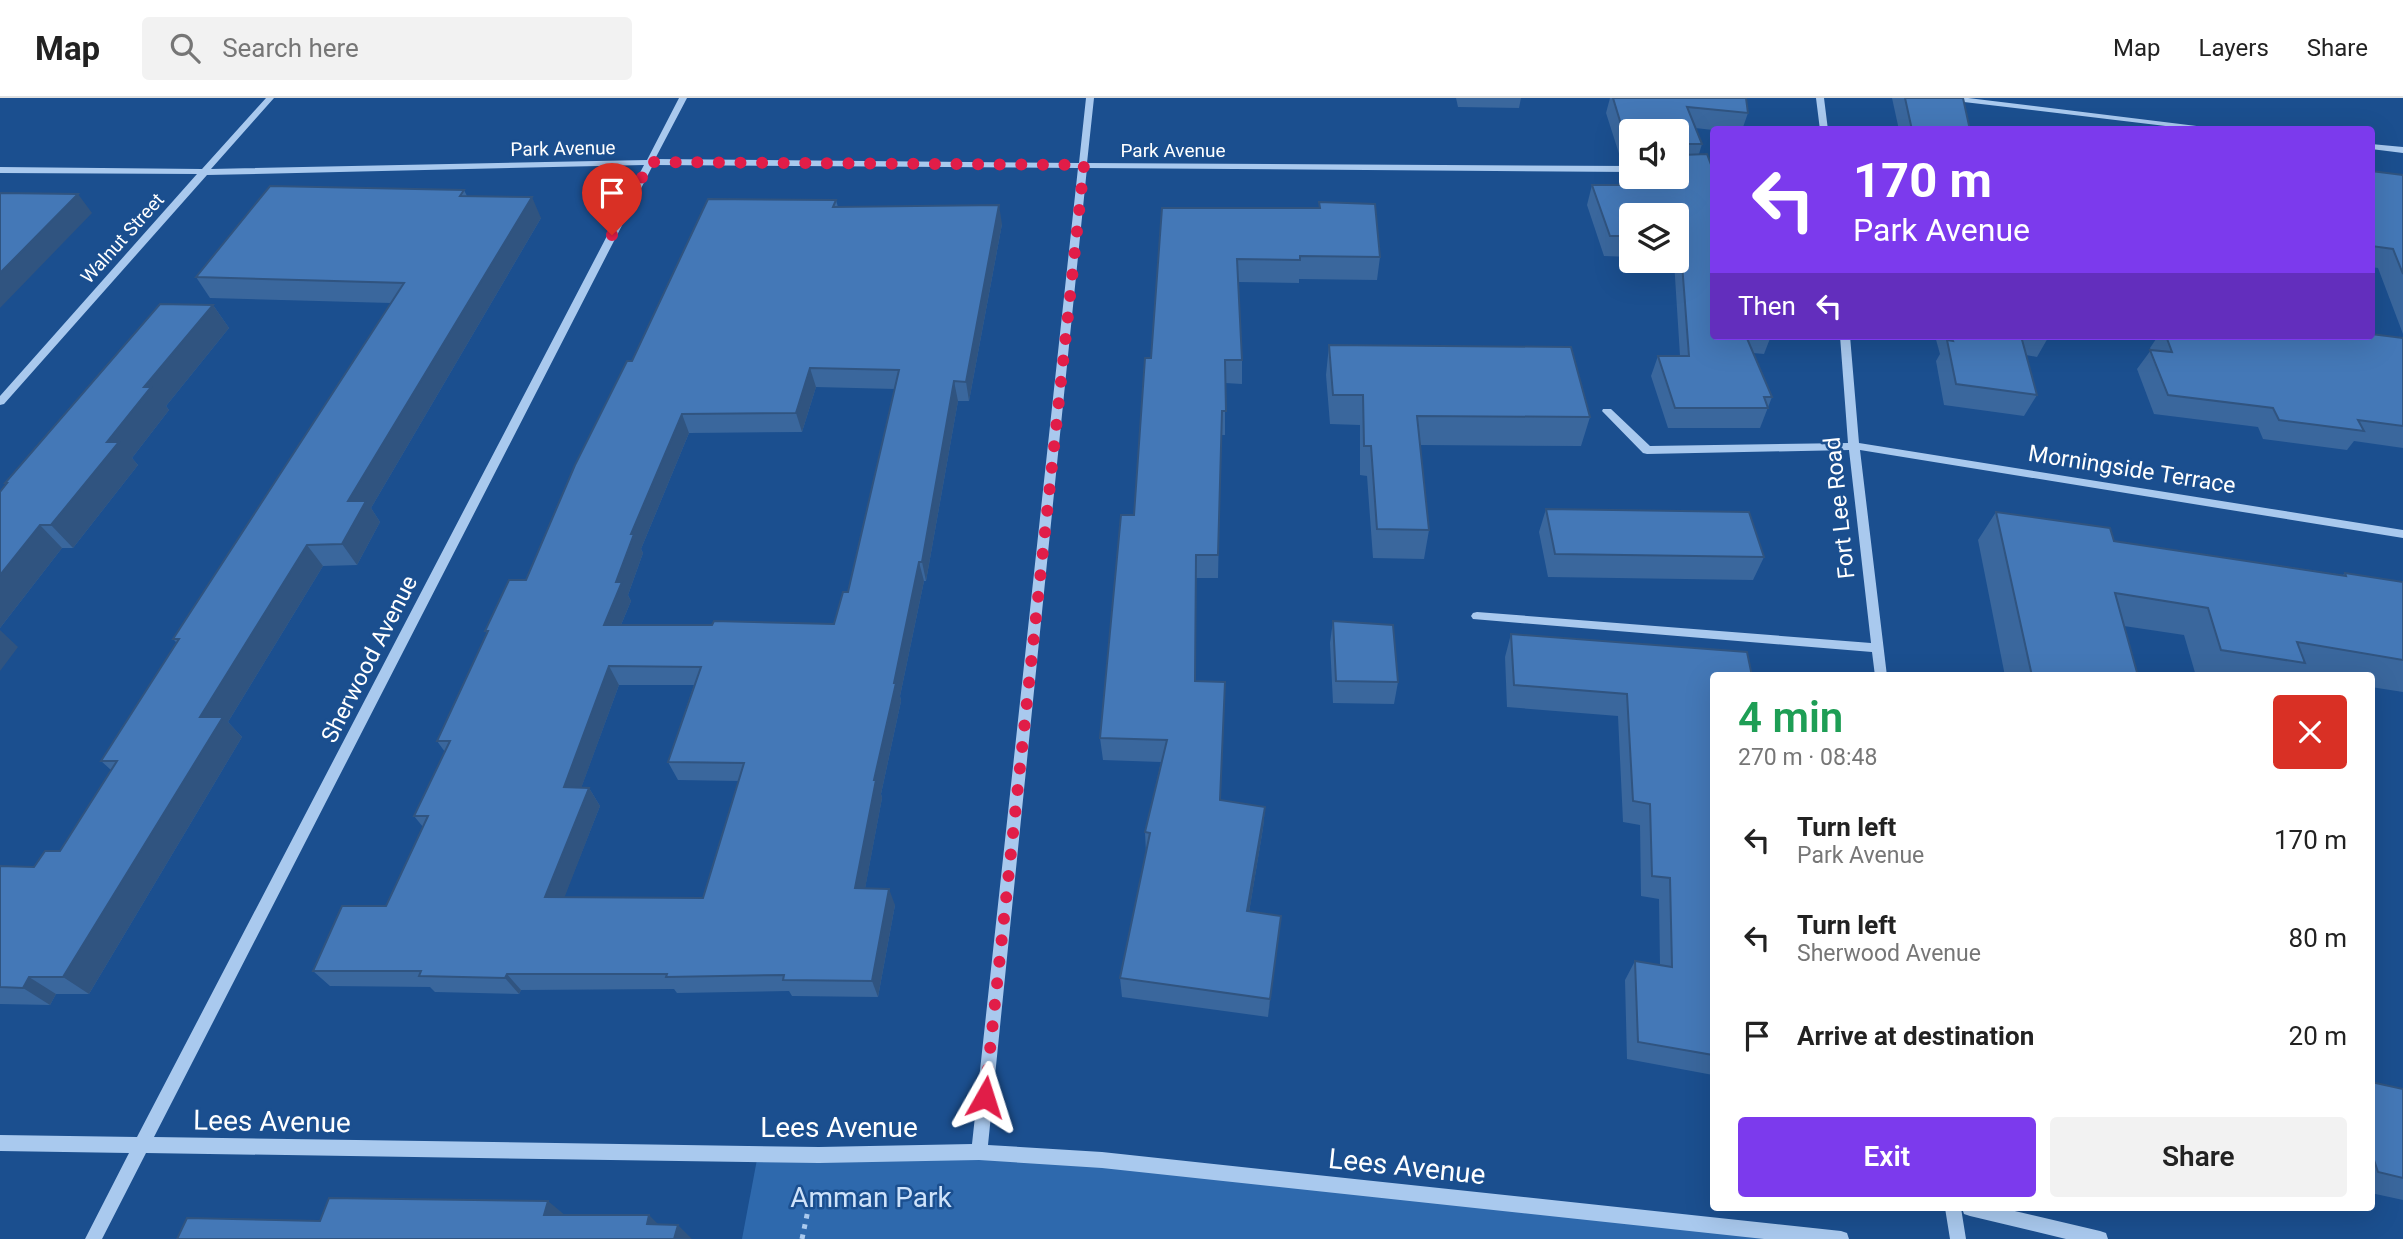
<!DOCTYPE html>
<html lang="en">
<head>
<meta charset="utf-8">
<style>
  body { margin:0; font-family:Roboto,sans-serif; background:#f2f2f2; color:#222; height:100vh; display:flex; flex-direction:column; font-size:26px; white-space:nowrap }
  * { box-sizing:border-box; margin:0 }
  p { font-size:23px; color:#767676 }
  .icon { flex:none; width:38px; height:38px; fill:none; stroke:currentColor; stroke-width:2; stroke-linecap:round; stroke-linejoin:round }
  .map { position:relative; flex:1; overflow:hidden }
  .sheet { position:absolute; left:1710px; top:574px; width:665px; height:539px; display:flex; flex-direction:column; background:#fff; border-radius:7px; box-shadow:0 7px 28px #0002 }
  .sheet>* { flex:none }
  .hud { position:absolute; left:1710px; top:28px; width:665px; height:214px; border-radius:7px; box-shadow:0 7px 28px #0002; background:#7c3aed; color:#fff; overflow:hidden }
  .controls { position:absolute; left:1619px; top:21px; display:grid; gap:14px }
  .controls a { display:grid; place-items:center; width:70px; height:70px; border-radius:7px; background:#fff; box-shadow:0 7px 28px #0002; font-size:35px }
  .pin { position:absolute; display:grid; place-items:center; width:60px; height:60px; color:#fff; margin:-72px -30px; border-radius:50% 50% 50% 0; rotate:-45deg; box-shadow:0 0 7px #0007 }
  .pin .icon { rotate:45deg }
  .me { position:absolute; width:77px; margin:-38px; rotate:6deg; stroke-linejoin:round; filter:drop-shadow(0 0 5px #0008) }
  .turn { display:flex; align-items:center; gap:24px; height:147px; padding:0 28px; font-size:32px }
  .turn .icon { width:91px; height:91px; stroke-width:2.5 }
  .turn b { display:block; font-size:49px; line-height:60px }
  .then { display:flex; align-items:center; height:66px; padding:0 28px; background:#0003; gap:14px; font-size:26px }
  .round { display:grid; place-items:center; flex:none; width:74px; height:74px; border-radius:7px; background:#f2f2f2 }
  .summary { display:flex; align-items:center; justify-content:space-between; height:119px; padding:0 28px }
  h1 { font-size:42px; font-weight:600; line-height:52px; color:#1e9e55 }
  .action { display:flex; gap:14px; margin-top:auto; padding:14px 28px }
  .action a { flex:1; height:80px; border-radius:7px; background:#7c3aed; color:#fff; font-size:28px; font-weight:600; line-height:80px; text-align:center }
  .action a+a { background:#f2f2f2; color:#222 }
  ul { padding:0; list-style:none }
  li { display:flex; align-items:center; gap:21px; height:98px; padding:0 28px }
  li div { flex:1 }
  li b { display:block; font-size:26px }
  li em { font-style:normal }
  header { display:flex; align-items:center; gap:42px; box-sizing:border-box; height:98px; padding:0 35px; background:#fff; border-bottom:2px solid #e0e0e0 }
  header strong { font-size:33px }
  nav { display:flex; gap:38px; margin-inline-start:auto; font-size:24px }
  .search { width:490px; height:63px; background:#f2f2f2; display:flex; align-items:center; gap:18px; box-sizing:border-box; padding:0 24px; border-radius:7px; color:#767676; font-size:26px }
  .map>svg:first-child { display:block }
  .green { fill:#2e69ad }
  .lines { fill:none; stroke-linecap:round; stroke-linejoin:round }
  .path { stroke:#a9c9ee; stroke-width:5; stroke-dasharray:4.5 6; stroke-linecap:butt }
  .minor { fill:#a9c9ee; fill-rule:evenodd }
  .wall { fill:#3a679d; fill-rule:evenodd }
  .shaded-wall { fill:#305480 }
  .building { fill:#4478b7; stroke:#305480; stroke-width:2; fill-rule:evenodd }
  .route { stroke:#e11d48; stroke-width:12; stroke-dasharray:0 21.6 }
  .labels { text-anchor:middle; stroke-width:5; stroke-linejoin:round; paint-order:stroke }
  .far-street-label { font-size:19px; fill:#fff; stroke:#1b4f8f }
  .street-label { font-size:23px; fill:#fff; stroke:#1b4f8f }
  .near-street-label { font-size:28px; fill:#fff; stroke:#1b4f8f }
  .near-park-label { font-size:28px; fill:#cfe3fa; stroke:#1b4f8f }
</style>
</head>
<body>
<header>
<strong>Map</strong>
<div class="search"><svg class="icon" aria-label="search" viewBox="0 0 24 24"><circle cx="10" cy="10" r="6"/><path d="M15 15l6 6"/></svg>Search here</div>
<nav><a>Map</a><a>Layers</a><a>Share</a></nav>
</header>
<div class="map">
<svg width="2403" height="1141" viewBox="0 0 2403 1141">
  <rect width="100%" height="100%" fill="#1b4f8f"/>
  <path class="green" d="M979,1054L1834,1141H742L758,1056Z"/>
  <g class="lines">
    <path class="path" d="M802,1141L812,1093"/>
    <path class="minor" d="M266,0H274L211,71L647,62L679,0H687L655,61L1079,65L1086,0H1094L1087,65L1631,68V74L1087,70L988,1047L1102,1054L1841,1133L1847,1135L1849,1141H1764L1102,1070L979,1062L819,1065L146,1055L102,1141H85L129,1055L0,1053V1037L137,1039L644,67L207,77L4,306L0,307V298L197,76L0,75V69L202,71ZM653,67L1078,70L972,1046L819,1049L154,1039Z
      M1816,0H1824L1828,32H1820Z
      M1943,0H1968L2229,32H2199L1947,2Z
      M2371,46L2403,49V55L2371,51Z
      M1840,238H1850L1859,345L2403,432V440L1860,352L1887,578H1875L1872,554L1473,521L1471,518L1473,515L1477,514L1871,545L1849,352L1647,356L1643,355L1602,313L1603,311H1611L1650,348L1848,345Z
      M1945,1110H1961L1966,1141H1950Z
      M1962,1110H2002L2100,1133L2106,1135L2108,1141H2066L1970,1118L1964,1116Z"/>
  </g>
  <path class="wall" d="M1456,0H1521L1519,10L1458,9Z
    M1610,0H1746L1748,15L1742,32H1713L1695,30L1702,46L1699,56L1713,238H1771L1764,256L1753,255L1772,299L1760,330H1668L1651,278L1658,258H1680L1674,163H1676V117H1631V159L1604,158L1587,107L1592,87H1629L1626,77L1628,67L1622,65L1606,15ZM1631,33L1676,79H1631Z
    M1892,0H1963L1970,32H1899Z
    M2371,73L2403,77V236L2378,170L2371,169Z
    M464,92L467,98L541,120L371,410L380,424L357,467L323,468L228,624L242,639L89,896H56L50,907L0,906V768L34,769L60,753L111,672L101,663L177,545L173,541L391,205L210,200L196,179Z
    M836,102L838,109L1002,126L969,303H958L926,483H924L900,598L901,603L881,696L882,700L865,790L895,807L878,899L792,898L789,893L677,895L674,891L521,892L519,896L435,894L430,889L330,888L313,873L386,808L423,729L414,718L445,654L437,643L487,536L485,533L526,482L632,263ZM816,289L895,291L848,494L834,526L621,527L631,503L628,497L643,455L641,451L689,335L802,334ZM619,587H694L668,664L678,682L739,683L703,800L564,799L600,708L589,690H581Z
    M1319,104L1380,159L1377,182L1299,181V185L1238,184L1242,262V286L1225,285V337H1221L1218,480H1196L1195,583L1221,702L1265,709L1263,730L1249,814L1281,818L1268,919L1122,899L1120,880L1146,755L1145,734L1161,664L1103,662L1100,640L1134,417L1151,260L1162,110H1319Z
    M213,207L229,230L166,308L169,312L132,360L138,367L73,450H62L0,530L6,386L5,385Z
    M1935,238H2049L2037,259L2026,257L2037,297L2024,318L1944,307L1936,263L1940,256Z
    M2158,238H2371L2403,240V350L2354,343L2347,352L2263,341L2258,329L2154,316L2137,271L2151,252L2150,250Z
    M1329,247L1590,319L1581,348L1420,347L1429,432L1424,461L1373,460L1367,378L1360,377V327L1330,326L1326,277Z
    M1546,411L1764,459L1753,482L1548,479L1539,434Z
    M1996,414L2114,443L2343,477L2345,475L2403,484V594L2371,589V578H2304L2294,576L2292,578H2196L2184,537L2124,528L2138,578H2005L1978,442Z
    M1333,523L1398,584L1394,606L1333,605L1330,545Z
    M1511,536L1713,578V977L1627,961L1625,882L1635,863L1660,867L1659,801L1641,798L1640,727L1623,724L1618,618L1507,609L1505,559Z
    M2371,984L2403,991V1102L2371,1095Z"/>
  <path class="shaded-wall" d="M78,96L92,115L0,210V175Z
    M532,99L541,120L371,410L380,424L357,467L342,446L348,403Z
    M999,107L1002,126L969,303L966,284Z
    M213,207L229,230L166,308L169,312L132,360L138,367L73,450L51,427L144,289Z
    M810,270L816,289L802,334L796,315Z
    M954,283L958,303L926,483L922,464Z
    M682,316L689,335L641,451L643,455L628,497L631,503L613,546L604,527L616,484L631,436Z
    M40,427L62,450L0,530V477Z
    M307,447L323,468L228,624L242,639L89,896L63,879L200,619Z
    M919,464L924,483L900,598L901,603L881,696L882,700L862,807L855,790L874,682Z
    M0,532L18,549L0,573Z
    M609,568L619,587L575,707L564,689Z
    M589,690L600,708L558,816L545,799Z
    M1265,709L1263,730L1246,833L1247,813Z
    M889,791L895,807L878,899L872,883Z
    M1281,818L1279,838L1268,919L1270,901Z
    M507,876L521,892L519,896L505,880Z
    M29,879L56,896L50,907L23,890Z
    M548,1103L566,1118L544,1117Z
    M649,1117L664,1132L647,1126Z
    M678,1127L692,1141H674Z"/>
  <path class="building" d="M1613,0H1746L1748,15L1687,9L1702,46H1682L1679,54L1682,57L1707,56L1713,72V238H1746L1772,299H1764L1768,310H1675L1658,258H1689L1680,139H1676V117H1631V138H1610L1592,87H1641L1638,79H1676V33H1631V46H1627Z
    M1905,0H1963L1970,32H1912Z
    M2371,73L2403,77V176L2393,151L2371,148Z
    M270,88L464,92L460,98L532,99L348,403H366L342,446L307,447L200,619H223L63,879H29L23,890L0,889V768L34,769L45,753H60L117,663H101L179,541H173L404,185L196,179Z
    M0,95L78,96L0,175Z
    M708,101L836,102L833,109L999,107L966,284L954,283L922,464H919L894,585H896L874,682H876L855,790L889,791L872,883L783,882L784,877L666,879L667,876H507L505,880L419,878L421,873H313L342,808H386L428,718H414L450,643H437L488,533H485L509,482H526L575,367L627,263H632ZM810,270L899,272L848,494H843L834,526L714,523L712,527H604L622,484H616L634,436H631L682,316L796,315ZM609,568L701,569L668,664L744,665L703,800L545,799L589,690L564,689Z
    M1319,104L1375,106L1380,159L1300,158V162L1237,161L1242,262H1225L1226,313H1222L1218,457H1196L1195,583L1225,584L1220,702L1265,709L1247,813L1281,818L1270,901L1120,880L1150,735L1145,734L1167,642L1100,640L1121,417H1134L1145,260H1151L1162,110H1320Z
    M160,206L213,207L144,289H151L107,344H119L51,427H40L0,477V394L7,385H5Z
    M2371,236L2403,240V328L2358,322L2364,333L2279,322L2273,310L2168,297L2150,252L2172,254L2166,238H2371Z
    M1951,238H2021L2037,297L1956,286L1947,242L1953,243Z
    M1329,247L1571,249L1590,319L1417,318L1429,432L1377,431L1371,348H1364L1363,297H1333Z
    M1546,411L1749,414L1764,459L1555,456Z
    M1996,414L2110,430L2114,443L2346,478L2345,475L2403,484V562L2297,544L2305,565L2221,552L2208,510L2115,495L2138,578H2032Z
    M1333,523L1393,527L1398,584L1336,583Z
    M1511,536L1747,554L1752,578H1713V957L1638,944L1635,863L1672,869L1670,780L1652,778L1650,706L1633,703L1627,596L1514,587Z
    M2371,984L2403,991V1080L2378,1074L2371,1053Z
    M329,1100L548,1103L544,1117H649L647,1126L678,1127L674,1141H177L187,1120L320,1123Z"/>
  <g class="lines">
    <path class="route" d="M612,137L650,64L1084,67L985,999"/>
  </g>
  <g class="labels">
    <g class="far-street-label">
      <text transform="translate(563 50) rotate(-1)" y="7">Park Avenue</text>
      <text x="1173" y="59">Park Avenue</text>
      <text transform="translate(122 140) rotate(-48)" y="7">Walnut Street</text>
    </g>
    <g class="street-label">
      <text transform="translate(2132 371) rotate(9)" y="8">Morningside Terrace</text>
      <text transform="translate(1839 410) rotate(-96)" y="8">Fort Lee Road</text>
      <text transform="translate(369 561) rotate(-63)" y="8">Sherwood Avenue</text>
    </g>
    <g class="near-street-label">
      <text transform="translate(272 1023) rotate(1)" y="10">Lees Avenue</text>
      <text x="839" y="1039">Lees Avenue</text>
      <text transform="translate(1407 1068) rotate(6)" y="10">Lees Avenue</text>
    </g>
    <g class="near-park-label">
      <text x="871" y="1109">Amman Park</text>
    </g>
  </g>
</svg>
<div class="controls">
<a><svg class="icon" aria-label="sound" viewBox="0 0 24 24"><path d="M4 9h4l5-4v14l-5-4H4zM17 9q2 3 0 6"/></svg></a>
<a><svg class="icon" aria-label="layers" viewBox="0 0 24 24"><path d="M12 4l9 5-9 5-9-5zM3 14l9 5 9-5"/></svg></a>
</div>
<div class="pin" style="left:612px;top:137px;background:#d93025"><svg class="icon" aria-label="arrive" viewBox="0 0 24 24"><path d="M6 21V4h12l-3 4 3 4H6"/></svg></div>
<svg class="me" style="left:985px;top:999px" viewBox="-20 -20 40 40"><path d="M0-17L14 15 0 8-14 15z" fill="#e11d48" stroke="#fff" stroke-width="4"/></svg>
<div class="hud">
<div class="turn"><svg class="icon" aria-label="left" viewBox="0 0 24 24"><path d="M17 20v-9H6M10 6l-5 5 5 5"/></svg><div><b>170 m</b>Park Avenue</div></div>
<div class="then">Then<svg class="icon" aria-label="left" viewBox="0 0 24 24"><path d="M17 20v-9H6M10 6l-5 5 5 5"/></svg></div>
</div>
<section class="sheet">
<div class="summary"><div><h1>4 min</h1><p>270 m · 08:48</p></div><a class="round" style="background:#d93025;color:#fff"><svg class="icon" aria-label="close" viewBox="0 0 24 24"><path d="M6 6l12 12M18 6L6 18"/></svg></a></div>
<ul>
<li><svg class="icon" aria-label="left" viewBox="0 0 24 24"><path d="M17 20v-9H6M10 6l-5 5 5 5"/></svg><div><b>Turn left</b><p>Park Avenue</p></div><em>170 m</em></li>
<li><svg class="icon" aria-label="left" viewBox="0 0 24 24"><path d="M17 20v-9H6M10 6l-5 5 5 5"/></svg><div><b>Turn left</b><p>Sherwood Avenue</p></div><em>80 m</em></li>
<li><svg class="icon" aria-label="arrive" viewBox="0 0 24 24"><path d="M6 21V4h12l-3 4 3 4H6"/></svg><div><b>Arrive at destination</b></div><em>20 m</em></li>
</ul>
<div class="action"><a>Exit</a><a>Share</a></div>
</section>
</div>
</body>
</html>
